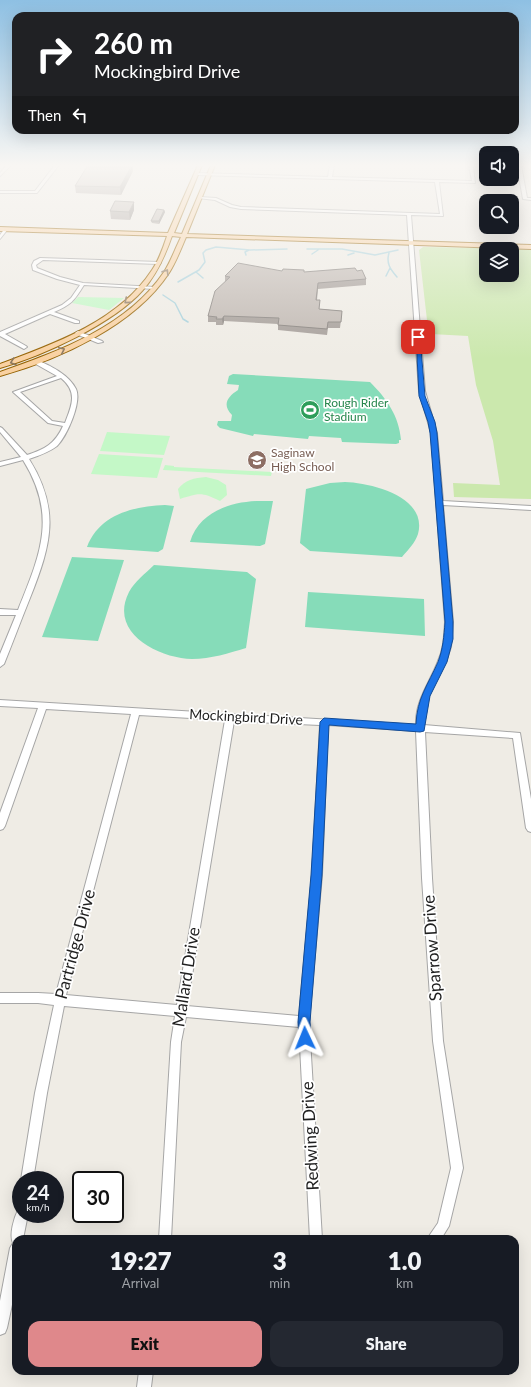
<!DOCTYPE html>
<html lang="en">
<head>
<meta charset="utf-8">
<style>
  body { margin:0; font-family:Lato,sans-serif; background:#242831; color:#f1f3f6; height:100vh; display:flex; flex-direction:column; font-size:15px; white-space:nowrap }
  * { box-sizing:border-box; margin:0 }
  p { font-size:13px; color:#9ea1a6 }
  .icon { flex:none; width:22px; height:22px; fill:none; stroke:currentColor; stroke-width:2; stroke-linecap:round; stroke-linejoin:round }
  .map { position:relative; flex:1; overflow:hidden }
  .drawer { position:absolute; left:12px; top:1235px; width:507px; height:140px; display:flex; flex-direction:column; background:#171b24; border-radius:12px; box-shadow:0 4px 16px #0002 }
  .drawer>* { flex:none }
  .banner { position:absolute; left:12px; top:12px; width:507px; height:122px; border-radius:12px; box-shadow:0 4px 16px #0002; background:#202124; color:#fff; overflow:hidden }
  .buttons { position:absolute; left:479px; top:146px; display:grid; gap:8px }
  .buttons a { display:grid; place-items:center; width:40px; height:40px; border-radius:8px; background:#171b24; box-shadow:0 4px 16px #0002; font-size:20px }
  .speed { position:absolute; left:12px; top:1171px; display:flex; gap:8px; font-size:20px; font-weight:700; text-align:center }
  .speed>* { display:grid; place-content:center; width:52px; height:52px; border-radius:50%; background:#171b24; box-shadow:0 4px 16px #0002; line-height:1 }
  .speed small { font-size:10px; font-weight:400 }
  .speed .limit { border:2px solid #111; border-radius:6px; background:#fff; color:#111 }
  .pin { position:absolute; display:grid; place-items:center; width:34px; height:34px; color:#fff; margin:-17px; border-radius:8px; box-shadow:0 2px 6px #0006 }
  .me { position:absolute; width:44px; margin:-22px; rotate:358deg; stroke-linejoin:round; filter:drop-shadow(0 0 3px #0008) }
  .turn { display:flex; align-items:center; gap:14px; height:84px; padding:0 16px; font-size:18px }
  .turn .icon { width:52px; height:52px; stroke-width:2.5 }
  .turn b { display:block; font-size:28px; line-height:34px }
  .then { display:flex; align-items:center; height:38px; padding:0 16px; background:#0003; gap:8px; font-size:15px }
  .eta { display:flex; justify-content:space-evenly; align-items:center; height:68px; text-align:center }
  .eta b { font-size:24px; font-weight:800; line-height:28px }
  .button { display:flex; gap:8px; margin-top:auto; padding:8px 16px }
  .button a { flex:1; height:46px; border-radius:12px; background:#df888b; color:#111; font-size:16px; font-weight:800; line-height:46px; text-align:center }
  .button a+a { background:#242831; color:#f1f3f6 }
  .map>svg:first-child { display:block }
  .grass { fill:#cbe8ad; fill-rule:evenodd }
  .park { fill:#c4f8c7 }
  .pitch { fill:#86dcb9 }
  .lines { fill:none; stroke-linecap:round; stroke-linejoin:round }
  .stream { stroke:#a7d1dc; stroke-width:1.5 }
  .minor-casing { stroke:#a6a6a6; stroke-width:2 }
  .major-casing { stroke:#956304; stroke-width:2 }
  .minor { fill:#fff; fill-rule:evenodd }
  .major { fill:#f9d1a1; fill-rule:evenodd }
  .wall { fill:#a59e99 }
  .shaded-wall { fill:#86817d }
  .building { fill:#c0b8b2; stroke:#86817d }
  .oneway { stroke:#8c7860 }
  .route { fill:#1a73e8; stroke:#114b97 }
  .labels { text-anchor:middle; stroke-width:3.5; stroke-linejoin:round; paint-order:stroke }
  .far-leisure-label { font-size:12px; fill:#27864d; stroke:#fff; text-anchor:start }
  .far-education-label { font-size:12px; fill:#785e54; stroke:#fff; text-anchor:start }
  .street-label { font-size:14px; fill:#1f1f1f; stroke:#fff }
  .near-street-label { font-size:17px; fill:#1f1f1f; stroke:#fff }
</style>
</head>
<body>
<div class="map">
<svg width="531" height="1387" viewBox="0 0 531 1387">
  <rect width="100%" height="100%" fill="#efece5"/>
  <path class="grass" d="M423,247L531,249V499L454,497L453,483L500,485L493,441L476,385L468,336L431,334L428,329L419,250ZM486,249H512V275H486Z"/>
  <path class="park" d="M78,297L124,298L109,310L72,303Z
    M107,432L170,436L164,455L100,451Z
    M99,454L163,458L157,478L91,474Z
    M165,465L174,466V467L272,472L271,476L163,470Z
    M206,477L218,480L226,485L227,495L220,501C201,492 200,493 180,499L178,489C185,480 194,478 206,477Z"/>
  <path class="pitch" d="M233,374L370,382C387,399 399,416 401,440H399V443L396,444L342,442L341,438L309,436L308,439L254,434L253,436L220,428L217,425L218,421H231L232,415C222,405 227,397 238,390L239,385L227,384L229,376Z
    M345,482C372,483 428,497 418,534C415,543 408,550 402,557L310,551L300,543L306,489L330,483Z
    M258,501H273L265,544L260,546L190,542C199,512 230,502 258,501Z
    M165,505L174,506L163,549L158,552L87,547C99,515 133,506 165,505Z
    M72,557L124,560L98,641L42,637Z
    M154,565L247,572L256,579L246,648C229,653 211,659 192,659C159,658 108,633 129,592C135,581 145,574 154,565Z
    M308,592L424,599L425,636L305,627Z"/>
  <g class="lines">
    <path class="stream" d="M307,249H342L375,255L398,250
      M389,253C386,263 390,269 397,277
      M312,254L318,250
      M246,255L245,252L249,250
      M348,255L354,253
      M196,272L203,278
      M386,276L390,268
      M178,282L199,270L205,262L203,253L206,250L216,247L250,250L287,249
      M163,295L175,303L183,319L188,322"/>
    <g class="minor-casing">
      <path id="minor" d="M7,165H11L0,176V173Z
        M55,165H59L37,193H0V191H35Z
        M330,165H334L332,177L472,181L469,165H473L475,183L439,182L443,216L411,215L425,391L437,433L443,501L531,506V510L443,505L453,622L451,647L446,662L429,696L424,725L520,733L531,799V832L528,831L526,828L513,738L425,732L432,878L443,1041L463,1168L449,1226L441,1239H427L438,1223L451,1168L433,1041L422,878L416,731L328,725L322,875L309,1022L322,1239H310L299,1027L186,1017L181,1042L171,1239H159L171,1042L175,1016L64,1006L47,1093L33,1180H21L35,1093L54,1005L38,1003H0V993H38L56,994L131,714L46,709L5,826L3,829L0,830V813L38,708L0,706V700L416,725C415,701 430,682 438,661C444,648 444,636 445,622L431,433L419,391L407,215L241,209L230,207L215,200L198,198L200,197L216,198L232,205L241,207L440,214L435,182L197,175L195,174L197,173L328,177ZM139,715L225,720L177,1005L66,995ZM234,721L320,725L312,875L299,1016L187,1006Z
        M517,165H521L527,198H531V200L523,199Z
        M5,228L8,229L0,239V235Z
        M40,258L159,262L161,263L159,264L43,260L36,265L37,268L60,277L83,283L155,287L157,288L155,289L84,285C74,301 71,305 54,312L79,321V323H75L50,314L5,334L26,346L27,347L24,349L0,336V332L62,305L71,298L80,285L57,279L33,270L32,265L34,261Z
        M78,331L102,341L103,342L98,343L76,334L75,333Z
        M36,360C50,365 69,375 76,389C82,402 67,436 57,446C49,452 38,456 29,459C61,510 51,545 30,598C21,620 13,642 4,664L0,667V654L16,615H0V609L18,610C40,555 58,516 23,460L0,466V462L21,457L0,432V427L2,428L27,455C45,449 55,444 63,426L48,423L13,392L57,376L34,363V361ZM61,378C78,392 72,405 65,423L52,421L20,392Z
        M21,1208V1214H28L23,1239H16V1286L7,1328L5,1333L0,1335V1301L10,1248L13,1243C9,1235 14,1218 18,1210Z
        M139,1371H153L151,1387H137Z"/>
    </g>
    <g class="major-casing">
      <path id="major" d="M198,165H202L174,233L182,234L211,165H215L187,234L531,245V249L186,237C181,249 176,262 169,273C135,325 59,360 0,376V372C59,351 127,327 164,272C171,261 175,249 181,237L172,236C165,256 157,274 143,290C114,323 43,356 0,368V364C54,344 119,321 152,270C159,260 163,248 167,236L0,231V227L168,233Z"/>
    </g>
    <use href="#minor" class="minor"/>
    <use href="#major" class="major"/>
  </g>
  <path class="wall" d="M88,165H132L133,171L121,195L76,193L75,186Z
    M134,210L130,220L111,219L110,211Z
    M164,210L165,212L159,224L152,223L151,221Z
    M282,271L304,272L357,271L366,279V285L318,289L317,300H320L319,309L342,311L340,328H328L327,335L278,330V324L224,321L223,325H216V322H208V316L225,282V276Z"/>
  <path class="shaded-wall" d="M132,165L133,171L121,195L120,187Z
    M134,202V210L130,220L129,212Z
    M164,210L165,212L159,224V221Z
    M224,316V321L223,325L222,319Z"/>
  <path class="building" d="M88,165H132L120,187L75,186Z
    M115,201L134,202L129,212L110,211Z
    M157,209L164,210L159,221H151Z
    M238,263L282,271L283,269L304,270V272L355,268L357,271L362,270L366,279L318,283L316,300H320L319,309L342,311L341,322H328L327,329L278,325L279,318L224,316L222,319H216L217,317L208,316L215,291L230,277L225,276Z"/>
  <defs><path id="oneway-chevron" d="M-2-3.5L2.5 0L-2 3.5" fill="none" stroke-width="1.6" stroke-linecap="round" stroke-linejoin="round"/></defs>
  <g class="oneway">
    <use href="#oneway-chevron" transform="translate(166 272) rotate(-58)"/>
    <use href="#oneway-chevron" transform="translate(127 301) rotate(140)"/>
    <use href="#oneway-chevron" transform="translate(62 350) rotate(-25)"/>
    <use href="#oneway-chevron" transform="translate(13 362) rotate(161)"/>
  </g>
  <linearGradient id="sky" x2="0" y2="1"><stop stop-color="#8ec0e3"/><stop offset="0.46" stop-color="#f8f6f3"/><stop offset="1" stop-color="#f8f6f3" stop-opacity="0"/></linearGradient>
  <rect width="531" height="359" fill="url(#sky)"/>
  <path class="route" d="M416,335L420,337L425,396L435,422L437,433L453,622V639L447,662L430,696L424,731L420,732L329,725L322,875L310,1022L311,1038L309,1042L305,1044L300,1042L299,1038L298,1022L311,875L320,722L324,718L416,724C417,698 428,685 438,662C443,649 444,636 445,622L430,433L428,422L419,396Z"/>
  <defs>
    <g id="stadium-disc" transform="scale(1)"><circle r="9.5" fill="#2e9e5b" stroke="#fff"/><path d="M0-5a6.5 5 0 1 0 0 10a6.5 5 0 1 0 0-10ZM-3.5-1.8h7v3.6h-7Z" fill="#fff"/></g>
    <g id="school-disc" transform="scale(1)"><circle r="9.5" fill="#8d6e63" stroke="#fff"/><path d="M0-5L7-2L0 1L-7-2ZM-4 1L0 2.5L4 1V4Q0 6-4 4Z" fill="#fff"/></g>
  </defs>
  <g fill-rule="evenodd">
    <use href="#stadium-disc" x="310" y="410"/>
    <use href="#school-disc" x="257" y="460"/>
  </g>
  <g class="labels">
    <g class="far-leisure-label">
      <text x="324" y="407">Rough Rider<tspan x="324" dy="14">Stadium</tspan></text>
    </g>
    <g class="far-education-label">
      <text x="271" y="457">Saginaw<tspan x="271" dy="14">High School</tspan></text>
    </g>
    <g class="street-label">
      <text transform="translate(246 717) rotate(3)" y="5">Mockingbird Drive</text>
    </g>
    <g class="near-street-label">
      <text transform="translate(75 944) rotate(-75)" y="6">Partridge Drive</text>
      <text transform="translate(432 948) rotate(-94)" y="6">Sparrow Drive</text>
      <text transform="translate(186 977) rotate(-81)" y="6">Mallard Drive</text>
      <text transform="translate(310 1136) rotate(-93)" y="6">Redwing Drive</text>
    </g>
  </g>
</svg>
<div class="buttons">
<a><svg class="icon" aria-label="sound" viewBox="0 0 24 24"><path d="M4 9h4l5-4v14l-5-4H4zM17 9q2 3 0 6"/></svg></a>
<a><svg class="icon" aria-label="search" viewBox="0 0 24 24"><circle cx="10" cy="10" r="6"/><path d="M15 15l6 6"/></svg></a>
<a><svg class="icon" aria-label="layers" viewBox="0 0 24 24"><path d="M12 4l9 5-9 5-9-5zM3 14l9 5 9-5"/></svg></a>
</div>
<div class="speed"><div>24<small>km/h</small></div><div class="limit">30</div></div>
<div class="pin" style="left:418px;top:337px;background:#d93025"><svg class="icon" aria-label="arrive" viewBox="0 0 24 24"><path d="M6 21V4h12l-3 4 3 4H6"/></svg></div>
<svg class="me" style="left:305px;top:1038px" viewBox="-20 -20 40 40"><path d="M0-17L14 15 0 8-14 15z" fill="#1a73e8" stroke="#fff" stroke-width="4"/></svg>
<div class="banner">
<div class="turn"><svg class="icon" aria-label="right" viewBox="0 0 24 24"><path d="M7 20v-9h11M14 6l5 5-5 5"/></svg><div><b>260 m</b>Mockingbird Drive</div></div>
<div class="then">Then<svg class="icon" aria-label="left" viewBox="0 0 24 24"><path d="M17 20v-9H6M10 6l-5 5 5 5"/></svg></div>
</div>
<section class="drawer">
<div class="eta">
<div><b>19:27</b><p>Arrival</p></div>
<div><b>3</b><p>min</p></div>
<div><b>1.0</b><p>km</p></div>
</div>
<div class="button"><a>Exit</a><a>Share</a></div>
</section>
</div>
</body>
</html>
